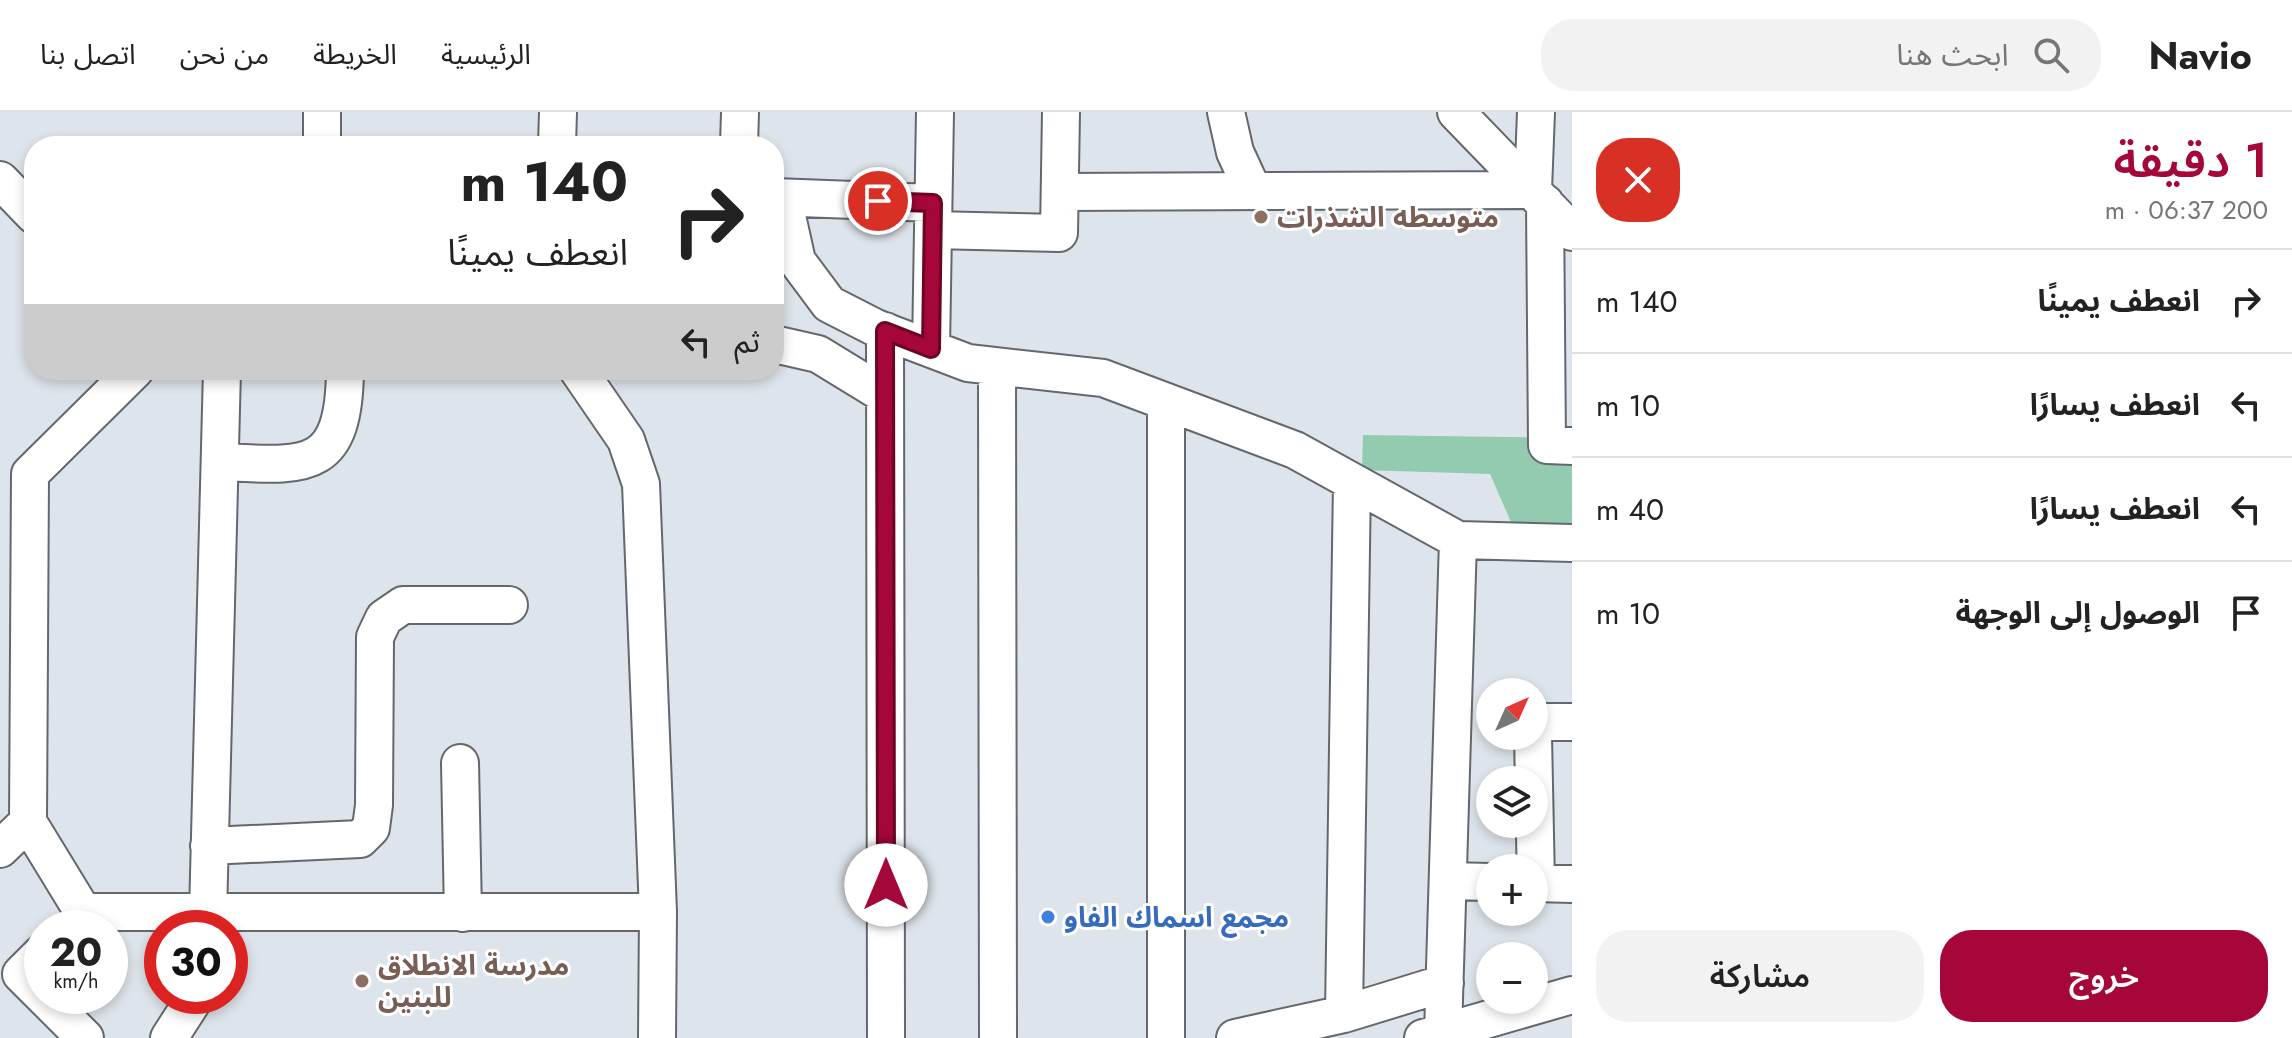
<!DOCTYPE html>
<html lang="ar">
<head>
<meta charset="utf-8">
<style>
  body { margin:0; font-family:Jost,"Noto Sans Arabic",sans-serif; background:#f2f2f2; color:#222; direction:rtl; height:100vh; display:flex; flex-direction:column; font-size:30px; white-space:nowrap }
  * { box-sizing:border-box; margin:0 }
  p { font-size:26px; color:#767676 }
  .icon { flex:none; width:44px; height:44px; fill:none; stroke:currentColor; stroke-width:2; stroke-linecap:round; stroke-linejoin:round }
  .map { position:relative; flex:1; overflow:hidden; direction:ltr }
  .drawer { display:flex; flex-direction:column; background:#fff; width:720px }
  .drawer>* { flex:none }
  .guide { position:absolute; left:24px; top:24px; width:760px; height:244px; border-radius:32px; box-shadow:0 4px 12px #0003; direction:rtl; background:#fff; color:#222; overflow:hidden }
  .needle { width:52px; rotate:45deg }
  .buttons { position:absolute; left:1476px; top:566px; display:grid; gap:16px }
  .buttons a { display:grid; place-items:center; width:72px; height:72px; border-radius:50%; background:#fff; box-shadow:0 4px 12px #0003; font-size:40px }
  .speed { position:absolute; left:24px; top:798px; display:flex; gap:16px; font-size:40px; font-weight:700; text-align:center }
  .speed>* { display:grid; place-content:center; width:104px; height:104px; border-radius:50%; background:#fff; box-shadow:0 4px 12px #0003; line-height:1 }
  .speed small { font-size:20px; font-weight:400 }
  .speed .limit { border:12px solid #d22; background:#fff; color:#111 }
  .pin { position:absolute; display:grid; place-items:center; width:68px; height:68px; color:#fff; margin:-34px; border:4px solid #fff; border-radius:50%; box-shadow:0 2px 8px #0007 }
  .me { position:absolute; width:88px; margin:-44px; rotate:0deg; stroke-linejoin:round; filter:drop-shadow(0 0 6px #0008) }
  .turn { display:flex; align-items:center; gap:28px; height:168px; padding:0 24px; font-size:36px }
  .turn .icon { width:104px; height:104px; stroke-width:2.5 }
  .turn b { display:block; font-size:56px; line-height:68px }
  .then { display:flex; align-items:center; height:76px; padding:0 24px; background:#0003; gap:16px; font-size:30px }
  .round { display:grid; place-items:center; flex:none; width:84px; height:84px; border-radius:32px; background:#f2f2f2 }
  .headline { display:flex; align-items:center; justify-content:space-between; height:136px; padding:0 24px }
  h1 { font-size:48px; font-weight:600; line-height:60px; color:#a40738 }
  .button { display:flex; gap:16px; margin-top:auto; padding:16px 24px }
  .button a { flex:1; height:92px; border-radius:32px; background:#a40738; color:#fff; font-size:32px; font-weight:600; line-height:92px; text-align:center }
  .button a+a { background:#f2f2f2; color:#222 }
  ul { padding:0; list-style:none }
  li { display:flex; align-items:center; gap:24px; height:104px; padding:0 24px; border-top:2px solid #e0e0e0 }
  li div { flex:1 }
  li b { display:block; font-size:30px }
  li em { font-style:normal }
  header { display:flex; align-items:center; gap:48px; box-sizing:border-box; height:112px; padding:0 40px; background:#fff; border-bottom:2px solid #e0e0e0 }
  header strong { font-size:38px }
  nav { display:flex; gap:44px; margin-inline-start:auto; font-size:28px }
  .search { width:560px; height:72px; background:#f2f2f2; display:flex; align-items:center; gap:20px; box-sizing:border-box; padding:0 28px; border-radius:32px; color:#767676; font-size:30px }
  main { display:flex; flex:1; min-height:0 }
  .map>svg:first-child { display:block }
  .green { fill:#92cbb0 }
  .lines { fill:none; stroke-linecap:round; stroke-linejoin:round }
  .minor-casing { stroke:#63686e; stroke-width:40 }
  .minor { stroke:#fff; stroke-width:36 }
  .route-casing { stroke:#6b0524; stroke-width:20 }
  .route { stroke:#a40738; stroke-width:14 }
  .education-dot { fill:#8d6e63; stroke:#fff; stroke-width:3 }
  .shop-dot { fill:#3f7fe0; stroke:#fff; stroke-width:3 }
  .labels { text-anchor:middle; stroke-width:6; stroke-linejoin:round; paint-order:stroke }
  .education-label { font-size:28px; font-weight:bold; fill:#785e54; stroke:#fff; text-anchor:start }
  .shop-label { font-size:28px; font-weight:bold; fill:#366cbe; stroke:#fff; text-anchor:start }
</style>
</head>
<body>
<header>
<strong>Navio</strong>
<div class="search"><svg class="icon" aria-label="search" viewBox="0 0 24 24"><circle cx="10" cy="10" r="6"/><path d="M15 15l6 6"/></svg>ابحث هنا</div>
<nav><a>الرئيسية</a><a>الخريطة</a><a>من نحن</a><a>اتصل بنا</a></nav>
</header>
<main>
<section class="drawer">
<div class="headline"><div><h1>1 دقيقة</h1><p>200 m · 06:37</p></div><a class="round" style="background:#d93025;color:#fff"><svg class="icon" aria-label="close" viewBox="0 0 24 24"><path d="M6 6l12 12M18 6L6 18"/></svg></a></div>
<ul>
<li><svg class="icon" aria-label="right" viewBox="0 0 24 24"><path d="M7 20v-9h11M14 6l5 5-5 5"/></svg><div><b>انعطف يمينًا</b></div><em>140 m</em></li>
<li><svg class="icon" aria-label="left" viewBox="0 0 24 24"><path d="M17 20v-9H6M10 6l-5 5 5 5"/></svg><div><b>انعطف يسارًا</b></div><em>10 m</em></li>
<li><svg class="icon" aria-label="left" viewBox="0 0 24 24"><path d="M17 20v-9H6M10 6l-5 5 5 5"/></svg><div><b>انعطف يسارًا</b></div><em>40 m</em></li>
<li><svg class="icon" aria-label="arrive" viewBox="0 0 24 24"><path d="M6 21V4h12l-3 4 3 4H6"/></svg><div><b>الوصول إلى الوجهة</b></div><em>10 m</em></li>
</ul>
<div class="button"><a>خروج</a><a>مشاركة</a></div>
</section>
<div class="map">
<svg width="1572" height="926" viewBox="0 0 1572 926">
  <rect width="100%" height="100%" fill="#dee4eb"/>
  <path class="green" d="M1363,323L1572,326V427L1518,426L1490,362L1362,358Z"/>
  <g class="lines">
    <g class="minor-casing">
      <path id="minor" d="M935,0L933,118L1059,121L1061,0
        M1226,0L1235,40L1253,79
        M1456,0L1572,120
        M322,34V0
        M557,34L558,0
        M739,34L740,0
        M0,68L34,103
        M1060,80L1533,78L1536,0
        M774,85L933,91
        M783,86L797,149L829,192L876,216L968,251L1103,266L1295,338L1458,428L1572,431
        M1545,91L1547,333L1572,334
        M885,219L886,926
        M774,232L818,242L885,283
        M931,237L933,118
        M997,255L998,926
        M135,258L30,362L28,710L83,800H658
        M578,258L626,328L641,372L658,800L657,926
        M1166,290V926
        M220,350C306,354 344,361 345,258
        M1534,610H1572
        M1533,624L1536,771
        M460,651L463,801
        M209,734L360,727L371,716L374,693L375,525L384,506L403,493H509
        M0,737L28,710
        M1448,769L1490,770
        M1534,771L1572,772
        M208,802L222,258
        M42,841L21,862L42,883
        M43,884L85,926
        M1344,902L1352,370
        M1443,921L1458,428
        M169,926L196,884
        M1235,926L1344,902L1445,871
        M1423,926L1572,883"/>
    </g>
    <use href="#minor" class="minor"/>
  </g>
  <g class="lines">
    <g class="route-casing">
      <path id="route" d="M878,89L933,91L931,237L885,219L886,773"/>
    </g>
    <use href="#route" class="route"/>
  </g>
  <g class="education-dot">
    <circle cx="1261" cy="105" r="8"/>
    <circle cx="362" cy="869" r="8"/>
  </g>
  <circle class="shop-dot" cx="1048" cy="805" r="8"/>
  <g class="labels">
    <g class="education-label">
      <text x="1277" y="115">متوسطه الشذرات</text>
      <text x="378" y="863">مدرسة الانطلاق<tspan x="378" dy="32">للبنين</tspan></text>
    </g>
    <g class="shop-label">
      <text x="1064" y="815">مجمع اسماك الفاو</text>
    </g>
  </g>
</svg>
<div class="buttons">
<a><svg class="needle" viewBox="-14 -14 28 28"><path d="M0-13l5 13h-10z" fill="#e53935"/><path d="M0 13l5-13h-10z" fill="#767676"/></svg></a>
<a><svg class="icon" aria-label="layers" viewBox="0 0 24 24"><path d="M12 4l9 5-9 5-9-5zM3 14l9 5 9-5"/></svg></a>
<a>+</a>
<a>−</a>
</div>
<div class="speed"><div>20<small>km/h</small></div><div class="limit">30</div></div>
<div class="pin" style="left:878px;top:89px;background:#d93025"><svg class="icon" aria-label="arrive" viewBox="0 0 24 24"><path d="M6 21V4h12l-3 4 3 4H6"/></svg></div>
<svg class="me" style="left:886px;top:773px" viewBox="-20 -20 40 40"><circle r="19" fill="#fff"/><path d="M0-13L10 11 0 6-10 11z" fill="#a40738"/></svg>
<div class="guide">
<div class="turn"><svg class="icon" aria-label="right" viewBox="0 0 24 24"><path d="M7 20v-9h11M14 6l5 5-5 5"/></svg><div><b>140 m</b>انعطف يمينًا</div></div>
<div class="then">ثم<svg class="icon" aria-label="left" viewBox="0 0 24 24"><path d="M17 20v-9H6M10 6l-5 5 5 5"/></svg></div>
</div>
</div>
</main>
</body>
</html>
